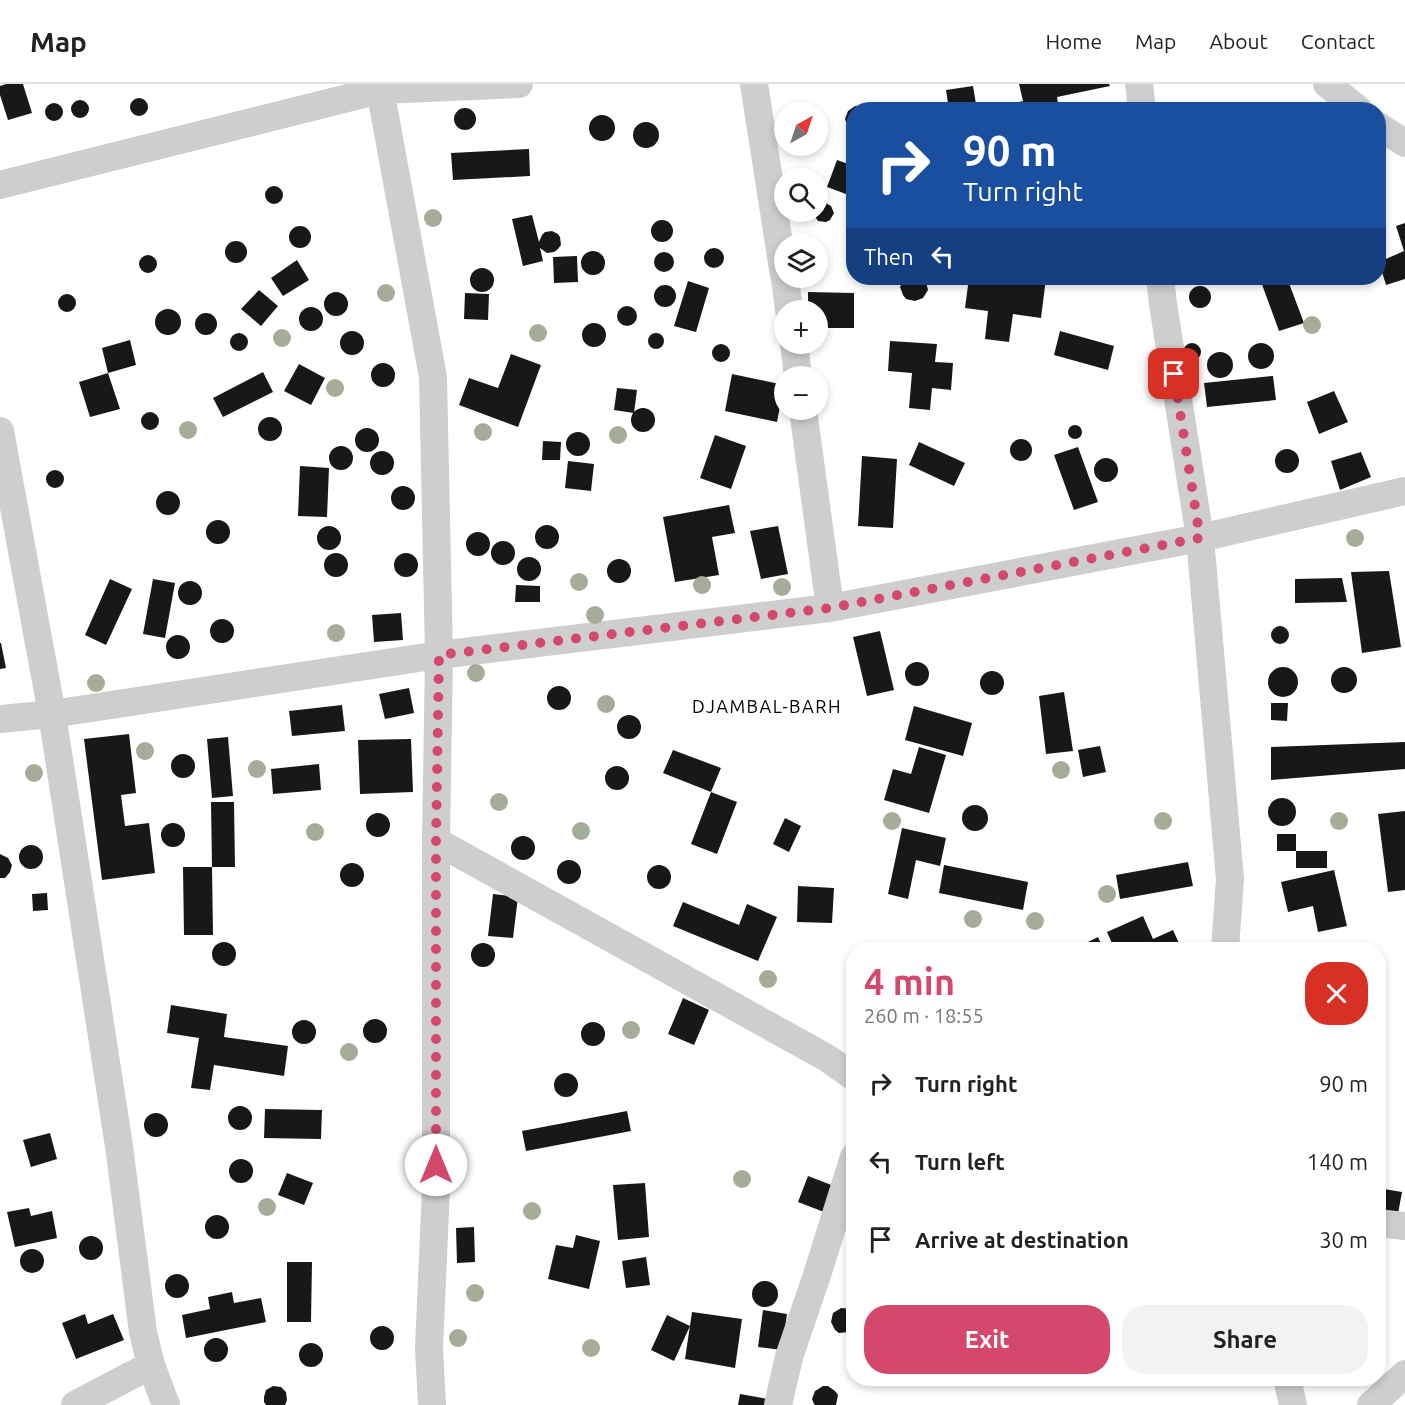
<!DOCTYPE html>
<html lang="en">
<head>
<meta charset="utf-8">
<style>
  body { margin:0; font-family:Ubuntu,sans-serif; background:#f2f2f2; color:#222; height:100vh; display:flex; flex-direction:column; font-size:22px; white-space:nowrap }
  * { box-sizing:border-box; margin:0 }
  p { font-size:20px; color:#767676 }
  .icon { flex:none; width:33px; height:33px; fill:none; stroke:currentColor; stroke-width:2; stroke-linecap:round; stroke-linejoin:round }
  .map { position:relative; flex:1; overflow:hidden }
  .panel { position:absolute; left:846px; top:858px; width:540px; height:444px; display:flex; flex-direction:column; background:#fff; border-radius:24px; box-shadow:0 3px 9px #0003 }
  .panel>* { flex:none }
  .hud { position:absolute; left:846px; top:18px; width:540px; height:183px; border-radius:24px; box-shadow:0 3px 9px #0003; background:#1a4fa0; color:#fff; overflow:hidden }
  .needle { width:39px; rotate:39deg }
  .buttons { position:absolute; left:774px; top:18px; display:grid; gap:12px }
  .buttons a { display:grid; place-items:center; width:54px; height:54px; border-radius:50%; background:#fff; box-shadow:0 3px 9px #0003; font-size:30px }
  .pin { position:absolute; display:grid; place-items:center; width:51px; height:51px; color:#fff; margin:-26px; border-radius:12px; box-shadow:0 3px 9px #0006 }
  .me { position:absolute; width:66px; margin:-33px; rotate:0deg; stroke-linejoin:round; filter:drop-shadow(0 0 4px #0008) }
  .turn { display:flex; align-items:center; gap:21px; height:126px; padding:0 18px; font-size:27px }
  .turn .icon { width:78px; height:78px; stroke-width:2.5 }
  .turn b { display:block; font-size:42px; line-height:51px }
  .then { display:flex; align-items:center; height:57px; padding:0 18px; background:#0003; gap:12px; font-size:22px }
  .round { display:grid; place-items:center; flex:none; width:63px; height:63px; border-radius:24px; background:#f2f2f2 }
  .overview { display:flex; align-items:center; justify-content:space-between; height:102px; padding:0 18px }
  h1 { font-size:36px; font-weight:700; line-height:45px; color:#d4486c }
  .button { display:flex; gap:12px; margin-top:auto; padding:12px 18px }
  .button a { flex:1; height:69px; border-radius:24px; background:#d4486c; color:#fff; font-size:24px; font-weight:700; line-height:69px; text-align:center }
  .button a+a { background:#f2f2f2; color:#222 }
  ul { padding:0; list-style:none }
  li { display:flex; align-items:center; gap:18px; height:78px; padding:0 18px }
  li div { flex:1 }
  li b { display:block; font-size:22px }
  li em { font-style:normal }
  header { display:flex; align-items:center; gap:36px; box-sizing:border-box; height:84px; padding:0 30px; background:#fff; border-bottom:2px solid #e0e0e0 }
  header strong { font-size:28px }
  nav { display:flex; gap:33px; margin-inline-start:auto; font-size:21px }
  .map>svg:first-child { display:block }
  .building { fill:#181818 }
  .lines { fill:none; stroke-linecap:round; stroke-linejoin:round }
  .street { stroke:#cecece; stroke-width:28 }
  .tree { fill:#a5ac98 }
  .route { stroke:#d4486c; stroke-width:10; stroke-dasharray:0 18 }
  .labels { text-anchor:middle; stroke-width:6; stroke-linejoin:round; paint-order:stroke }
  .neighbourhood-label { font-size:18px; letter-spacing:1.5px; fill:#000; stroke:#fff }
</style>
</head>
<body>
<header>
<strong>Map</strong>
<nav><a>Home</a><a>Map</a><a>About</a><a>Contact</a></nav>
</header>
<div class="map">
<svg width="1405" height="1321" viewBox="0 0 1405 1321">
  <rect width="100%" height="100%" fill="#fff"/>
  <path class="building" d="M6,0H23L32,29L8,36L0,11V2Z
    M1019,0H1109L1110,2L1057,13L1059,26H1003L1002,22L1023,17Z
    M973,2L977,26H949L946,6Z
    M130 23a9 9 0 1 1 18 0a9 9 0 1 1-18 0Z
    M71 25a9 9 0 1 1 18 0a9 9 0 1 1-18 0Z
    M45 28a9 9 0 1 1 18 0a9 9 0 1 1-18 0Z
    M855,22L864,23L868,26H854V48L848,44L845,35L848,27Z
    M454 35a11 11 0 1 1 22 0a11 11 0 1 1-22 0Z
    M589 44a13 13 0 1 1 26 0a13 13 0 1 1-26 0Z
    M633 51a13 13 0 1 1 26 0a13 13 0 1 1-26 0Z
    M529,65L530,92L453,96L451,69Z
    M837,76L854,82V89L846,110L827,103Z
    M265 111a9 9 0 1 1 18 0a9 9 0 1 1-18 0Z
    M824,118L831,122L834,129L830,136L826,138L818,137L814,131V128H818V120Z
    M532,131L539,158L542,151L545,148L552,147L558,150L560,153L561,161L557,166L554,168L547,169L540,164L543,177L523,182L512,135Z
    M651 147a11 11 0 1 1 22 0a11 11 0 1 1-22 0Z
    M1405,139V195L1386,201L1379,178L1404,167L1396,142Z
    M289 153a11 11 0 1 1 22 0a11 11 0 1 1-22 0Z
    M225 168a11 11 0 1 1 22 0a11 11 0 1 1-22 0Z
    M704 174a10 10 0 1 1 20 0a10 10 0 1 1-20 0Z
    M581 179a12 12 0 1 1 24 0a12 12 0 1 1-24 0Z
    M654 178a10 10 0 1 1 20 0a10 10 0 1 1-20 0Z
    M139 180a9 9 0 1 1 18 0a9 9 0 1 1-18 0Z
    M577,172L578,198L554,199L553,173Z
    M297,176L309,196L283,212L271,194Z
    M470 196a12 12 0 1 1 24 0a12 12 0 1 1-24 0Z
    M905,194H923L926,198L928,206L923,214L915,217L906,215L903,211L900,203Z
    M969,194H1046L1041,234L1013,230L1009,258L985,255L988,227L965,224Z
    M1265,194H1287L1304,239L1279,247L1260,195Z
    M688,197L709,204L696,248L674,242Z
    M654 212a11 11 0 1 1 22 0a11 11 0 1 1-22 0Z
    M1189 213a11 11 0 1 1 22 0a11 11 0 1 1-22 0Z
    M259,206L278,222L261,242L241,225Z
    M808,208L854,209V244H818V226H808Z
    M324 220a12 12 0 1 1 24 0a12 12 0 1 1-24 0Z
    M465,209L489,210L488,236L464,235Z
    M58 219a9 9 0 1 1 18 0a9 9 0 1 1-18 0Z
    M617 232a10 10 0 1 1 20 0a10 10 0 1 1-20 0Z
    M299 235a12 12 0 1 1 24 0a12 12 0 1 1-24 0Z
    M155 238a13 13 0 1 1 26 0a13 13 0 1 1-26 0Z
    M195 240a11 11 0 1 1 22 0a11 11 0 1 1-22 0Z
    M582 251a12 12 0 1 1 24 0a12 12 0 1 1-24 0Z
    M1060,247L1114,262L1108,286L1054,271Z
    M340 259a12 12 0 1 1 24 0a12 12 0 1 1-24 0Z
    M230 258a9 9 0 1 1 18 0a9 9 0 1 1-18 0Z
    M648 257a8 8 0 1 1 16 0a8 8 0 1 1-16 0Z
    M130,256L136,281L108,289L102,264Z
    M890,257L937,260L935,278L953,279L951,306L932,304L930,326L909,324L912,289L888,287Z
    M1183 268a9 9 0 1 1 18 0a9 9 0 1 1-18 0Z
    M1248 272a13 13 0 1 1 26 0a13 13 0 1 1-26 0Z
    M712 269a9 9 0 1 1 18 0a9 9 0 1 1-18 0Z
    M1207 281a13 13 0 1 1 26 0a13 13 0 1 1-26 0Z
    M511,270L541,281L518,343L459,321L469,294L498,304Z
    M371 291a12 12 0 1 1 24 0a12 12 0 1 1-24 0Z
    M299,280L325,294L311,321L284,307Z
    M263,288L273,308L223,333L213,314Z
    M108,289L120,325L90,333L79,298Z
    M732,290L784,301L777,338L725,327Z
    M1273,292L1276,316L1207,323L1204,299Z
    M617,304L637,306L634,329L614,326Z
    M1334,307L1348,338L1319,350L1307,318Z
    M631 336a12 12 0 1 1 24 0a12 12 0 1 1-24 0Z
    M141 337a9 9 0 1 1 18 0a9 9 0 1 1-18 0Z
    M258 345a12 12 0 1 1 24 0a12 12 0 1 1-24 0Z
    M1068 348a7 7 0 1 1 14 0a7 7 0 1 1-14 0Z
    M355 356a12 12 0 1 1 24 0a12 12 0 1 1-24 0Z
    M566 360a12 12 0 1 1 24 0a12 12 0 1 1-24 0Z
    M715,351L746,362L731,405L700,394Z
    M1010 366a11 11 0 1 1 22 0a11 11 0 1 1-22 0Z
    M543,357L561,358L560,376H542Z
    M919,358L965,379L954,402L909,381Z
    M329 374a12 12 0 1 1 24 0a12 12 0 1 1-24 0Z
    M1078,363L1098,418L1074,426L1054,371Z
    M1275 377a12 12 0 1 1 24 0a12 12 0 1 1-24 0Z
    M370 379a12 12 0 1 1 24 0a12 12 0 1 1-24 0Z
    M1361,368L1371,393L1340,406L1331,377Z
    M862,372L897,375L893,444L858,442Z
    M1094 386a12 12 0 1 1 24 0a12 12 0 1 1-24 0Z
    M568,377L594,380L591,407L565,404Z
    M300,382L329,384L327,433L298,432Z
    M46 395a9 9 0 1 1 18 0a9 9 0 1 1-18 0Z
    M391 414a12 12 0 1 1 24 0a12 12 0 1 1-24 0Z
    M156 419a12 12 0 1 1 24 0a12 12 0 1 1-24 0Z
    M729,421L735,449L712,453L719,491L675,498L663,433Z
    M206 448a12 12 0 1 1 24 0a12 12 0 1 1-24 0Z
    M535 453a12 12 0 1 1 24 0a12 12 0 1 1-24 0Z
    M778,442L788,490L761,495L750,447Z
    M317 454a12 12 0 1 1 24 0a12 12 0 1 1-24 0Z
    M466 460a12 12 0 1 1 24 0a12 12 0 1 1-24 0Z
    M491 469a12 12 0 1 1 24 0a12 12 0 1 1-24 0Z
    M324 481a12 12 0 1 1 24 0a12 12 0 1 1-24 0Z
    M394 481a12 12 0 1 1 24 0a12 12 0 1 1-24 0Z
    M517 485a12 12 0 1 1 24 0a12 12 0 1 1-24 0Z
    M607 487a12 12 0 1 1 24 0a12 12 0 1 1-24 0Z
    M1389,487L1401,563L1362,569L1351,488Z
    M1342,494L1347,518L1295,519V495Z
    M110,495L132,505L106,561L85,551Z
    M153,495L175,499L165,554L143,550Z
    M178 509a12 12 0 1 1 24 0a12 12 0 1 1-24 0Z
    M516,501L540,502V518H515Z
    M401,529L403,556L374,558L372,531Z
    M210 547a12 12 0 1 1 24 0a12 12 0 1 1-24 0Z
    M1271 551a9 9 0 1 1 18 0a9 9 0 1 1-18 0Z
    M880,547L894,606L867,612L853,553Z
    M166 563a12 12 0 1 1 24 0a12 12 0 1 1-24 0Z
    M0,559H1L6,584L0,585Z
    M905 590a12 12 0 1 1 24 0a12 12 0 1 1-24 0Z
    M1331 596a13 13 0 1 1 26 0a13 13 0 1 1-26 0Z
    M1268 598a15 15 0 1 1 30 0a15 15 0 1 1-30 0Z
    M980 599a12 12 0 1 1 24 0a12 12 0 1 1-24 0Z
    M547 614a12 12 0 1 1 24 0a12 12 0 1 1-24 0Z
    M409,604L414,629L385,635L379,610Z
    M1064,608L1073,667L1046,670L1039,612Z
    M1271,619H1288L1287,637L1271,636Z
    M342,621L345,647L292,652L289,627Z
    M914,622L972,639L963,672L905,656Z
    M617 643a12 12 0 1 1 24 0a12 12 0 1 1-24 0Z
    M129,650L136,709L121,711L125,742L149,739L155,789L102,796L84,655Z
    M228,653L233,712L212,714L207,655Z
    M411,655L413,708L360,710L358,656Z
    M1405,658V685L1271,696V663Z
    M1100,662L1106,688L1083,693L1078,666Z
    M919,663L946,671L929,729L884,716L893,685L911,690Z
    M673,666L721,684L711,708L663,689Z
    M171 682a12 12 0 1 1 24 0a12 12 0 1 1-24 0Z
    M319,680L321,706L273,710L271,685Z
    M605 694a12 12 0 1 1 24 0a12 12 0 1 1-24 0Z
    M711,708L737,718L717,770L691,760Z
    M1268 728a14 14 0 1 1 28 0a14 14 0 1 1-28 0Z
    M211,718H234L235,783H212Z
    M962 734a13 13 0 1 1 26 0a13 13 0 1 1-26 0Z
    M1405,727V806L1388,808L1378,730Z
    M366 741a12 12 0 1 1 24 0a12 12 0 1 1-24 0Z
    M785,734L801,742L789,768L773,760Z
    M161 751a12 12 0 1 1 24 0a12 12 0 1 1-24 0Z
    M902,744L946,754L940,782L916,776L908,815L888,810Z
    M1277,750H1296V767H1277Z
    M511 764a12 12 0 1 1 24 0a12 12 0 1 1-24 0Z
    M19 773a12 12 0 1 1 24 0a12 12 0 1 1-24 0Z
    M1296,767H1327V784H1296Z
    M0,770L8,774L12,781L10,788L5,794H0Z
    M557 788a12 12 0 1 1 24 0a12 12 0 1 1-24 0Z
    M1188,778L1193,802L1120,815L1116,791Z
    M340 791a12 12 0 1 1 24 0a12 12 0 1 1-24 0Z
    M944,781L1028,798L1023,826L939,809Z
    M647 793a12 12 0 1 1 24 0a12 12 0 1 1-24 0Z
    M183,783H212L213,851H184Z
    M1334,786L1347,842L1318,848L1313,822L1288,828L1281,798Z
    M798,802L834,804L832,839L797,838Z
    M47,809L48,826L33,827L32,810Z
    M493,810L518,813L513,854L488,852Z
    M683,818L739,841L747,820L777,833L758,877L673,842Z
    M1143,832L1153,855L1173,846L1182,866H1115L1107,848Z
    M1098,853L1104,866H1072Z
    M212 870a12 12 0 1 1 24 0a12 12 0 1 1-24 0Z
    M471 871a12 12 0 1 1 24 0a12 12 0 1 1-24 0Z
    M683,914L709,926L694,961L668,950Z
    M171,921L227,930L224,953L288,962L284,992L214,981L210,1006L191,1004L199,954L167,949Z
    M363 947a12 12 0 1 1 24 0a12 12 0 1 1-24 0Z
    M292 948a12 12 0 1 1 24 0a12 12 0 1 1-24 0Z
    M581 950a12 12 0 1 1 24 0a12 12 0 1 1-24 0Z
    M554 1001a12 12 0 1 1 24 0a12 12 0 1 1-24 0Z
    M228 1034a12 12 0 1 1 24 0a12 12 0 1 1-24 0Z
    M265,1025L322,1026L321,1055L264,1054Z
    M627,1027L631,1047L526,1067L522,1047Z
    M144 1041a12 12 0 1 1 24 0a12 12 0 1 1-24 0Z
    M50,1049L57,1075L31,1083L23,1056Z
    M229 1087a12 12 0 1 1 24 0a12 12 0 1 1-24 0Z
    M287,1089L313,1099L304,1121L278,1111Z
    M808,1092L834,1102L824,1128L798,1118Z
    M645,1099L649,1153L618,1156L613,1101Z
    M1378,1104L1402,1108L1397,1135L1378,1131Z
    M29,1124L31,1132L52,1127L57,1154L15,1163L7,1128Z
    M205 1143a12 12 0 1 1 24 0a12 12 0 1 1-24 0Z
    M474,1143L475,1178L457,1179L456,1144Z
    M576,1151L600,1157L589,1205L548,1195L556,1161L573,1164Z
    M79 1164a12 12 0 1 1 24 0a12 12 0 1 1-24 0Z
    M20 1177a12 12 0 1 1 24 0a12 12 0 1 1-24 0Z
    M646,1173L650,1201L626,1204L622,1177Z
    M287,1178H312L311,1238H287Z
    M165 1202a12 12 0 1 1 24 0a12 12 0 1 1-24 0Z
    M752 1210a13 13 0 1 1 26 0a13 13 0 1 1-26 0Z
    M232,1208L234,1219L261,1214L266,1238L186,1254L182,1231L210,1225L208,1213Z
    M841,1224L851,1225L854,1229V1245L849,1248L839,1249L835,1246L831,1238L833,1229Z
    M763,1226L787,1230L782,1266L758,1263Z
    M692,1228L742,1235L735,1284L685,1275Z
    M85,1230L88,1240L113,1230L124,1256L76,1275L62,1239Z
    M667,1231L690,1242L674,1277L651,1266Z
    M370 1254a12 12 0 1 1 24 0a12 12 0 1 1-24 0Z
    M204 1266a12 12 0 1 1 24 0a12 12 0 1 1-24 0Z
    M299 1271a12 12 0 1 1 24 0a12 12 0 1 1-24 0Z
    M273,1302L281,1303L286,1308L287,1316L285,1321H266L264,1318V1313L266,1306Z
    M823,1302H828L835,1307L838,1311L836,1321H815L814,1320L812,1315L815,1307Z
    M740,1310L768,1315L767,1321H738Z"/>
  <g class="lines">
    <path class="street" d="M379,0L433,293L439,571L830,524
      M754,0L784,191
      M1139,0L1142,26
      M1327,0L1359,26
      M1378,42L1405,59
      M0,101L380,6L519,0
      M785,194L789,226
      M1160,194L1163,220L1200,454L1230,795L1225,866
      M794,260L798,292
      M803,326L830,524L1200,454L1405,407
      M0,347L52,630L119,1062L143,1248L151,1281L166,1321
      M0,635L52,630L439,571L436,757V1104L429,1264L432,1321
      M436,757L827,974L854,993
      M1378,1139L1405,1142
      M1287,1294L1293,1321
      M75,1321L151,1281
      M778,1321L789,1273L817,1191L854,1073
      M1371,1321L1405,1290"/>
  </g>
  <g class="tree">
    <circle cx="433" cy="134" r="9"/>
    <circle cx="386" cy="209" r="9"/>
    <circle cx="1312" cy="241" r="9"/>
    <circle cx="538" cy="249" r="9"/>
    <circle cx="282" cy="254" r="9"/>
    <circle cx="335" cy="304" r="9"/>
    <circle cx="188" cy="346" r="9"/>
    <circle cx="483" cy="348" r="9"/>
    <circle cx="618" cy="351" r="9"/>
    <circle cx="1355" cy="454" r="9"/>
    <circle cx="579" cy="498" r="9"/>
    <circle cx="702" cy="501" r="9"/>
    <circle cx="782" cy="503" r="9"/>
    <circle cx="595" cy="531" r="9"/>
    <circle cx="336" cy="549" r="9"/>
    <circle cx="476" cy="589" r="9"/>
    <circle cx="96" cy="599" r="9"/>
    <circle cx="606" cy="620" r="9"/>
    <circle cx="145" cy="667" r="9"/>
    <circle cx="257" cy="685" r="9"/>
    <circle cx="1061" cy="686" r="9"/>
    <circle cx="34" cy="689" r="9"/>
    <circle cx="499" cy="718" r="9"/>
    <circle cx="892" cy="737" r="9"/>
    <circle cx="1163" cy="737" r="9"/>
    <circle cx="1339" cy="737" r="9"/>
    <circle cx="581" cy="747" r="9"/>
    <circle cx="315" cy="748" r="9"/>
    <circle cx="1107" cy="810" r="9"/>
    <circle cx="973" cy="835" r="9"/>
    <circle cx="1035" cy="837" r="9"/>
    <circle cx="768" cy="895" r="9"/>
    <circle cx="631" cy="946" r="9"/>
    <circle cx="349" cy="968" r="9"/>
    <circle cx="742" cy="1095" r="9"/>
    <circle cx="267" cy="1123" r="9"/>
    <circle cx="532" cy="1127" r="9"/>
    <circle cx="475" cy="1209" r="9"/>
    <circle cx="458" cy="1254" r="9"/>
    <circle cx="591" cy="1264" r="9"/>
  </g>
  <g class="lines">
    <path class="route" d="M436,1081V757L439,571L830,524L1200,454L1174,290"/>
  </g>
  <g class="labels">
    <g class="neighbourhood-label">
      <text x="767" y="629">DJAMBAL-BARH</text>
    </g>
  </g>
</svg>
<div class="buttons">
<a><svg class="needle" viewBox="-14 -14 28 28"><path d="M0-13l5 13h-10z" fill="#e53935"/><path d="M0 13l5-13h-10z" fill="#767676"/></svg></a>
<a><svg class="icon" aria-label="search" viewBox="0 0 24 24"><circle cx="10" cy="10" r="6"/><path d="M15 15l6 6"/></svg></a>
<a><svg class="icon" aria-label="layers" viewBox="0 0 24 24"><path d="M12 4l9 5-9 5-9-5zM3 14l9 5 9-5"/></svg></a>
<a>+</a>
<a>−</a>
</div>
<div class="pin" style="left:1174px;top:290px;background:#d93025"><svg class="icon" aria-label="arrive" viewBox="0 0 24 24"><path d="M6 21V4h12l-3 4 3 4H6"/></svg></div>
<svg class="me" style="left:436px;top:1081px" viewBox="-20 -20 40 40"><circle r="19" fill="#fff"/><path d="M0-13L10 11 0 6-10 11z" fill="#d4486c"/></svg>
<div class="hud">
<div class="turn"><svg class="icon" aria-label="right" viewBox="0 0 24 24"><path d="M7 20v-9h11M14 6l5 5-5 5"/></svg><div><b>90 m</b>Turn right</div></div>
<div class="then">Then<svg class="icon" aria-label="left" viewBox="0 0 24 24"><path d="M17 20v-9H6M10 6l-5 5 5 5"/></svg></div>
</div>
<section class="panel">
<div class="overview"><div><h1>4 min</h1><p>260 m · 18:55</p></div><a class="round" style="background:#d93025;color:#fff"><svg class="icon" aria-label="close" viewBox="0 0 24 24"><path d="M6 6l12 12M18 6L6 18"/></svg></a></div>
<ul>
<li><svg class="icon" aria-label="right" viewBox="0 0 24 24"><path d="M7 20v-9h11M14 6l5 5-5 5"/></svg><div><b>Turn right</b></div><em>90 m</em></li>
<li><svg class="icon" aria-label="left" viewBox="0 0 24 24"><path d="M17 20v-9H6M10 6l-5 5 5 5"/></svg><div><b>Turn left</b></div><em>140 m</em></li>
<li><svg class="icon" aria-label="arrive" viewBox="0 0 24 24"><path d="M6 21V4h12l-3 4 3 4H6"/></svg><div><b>Arrive at destination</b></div><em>30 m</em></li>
</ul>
<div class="button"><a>Exit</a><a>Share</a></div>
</section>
</div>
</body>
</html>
